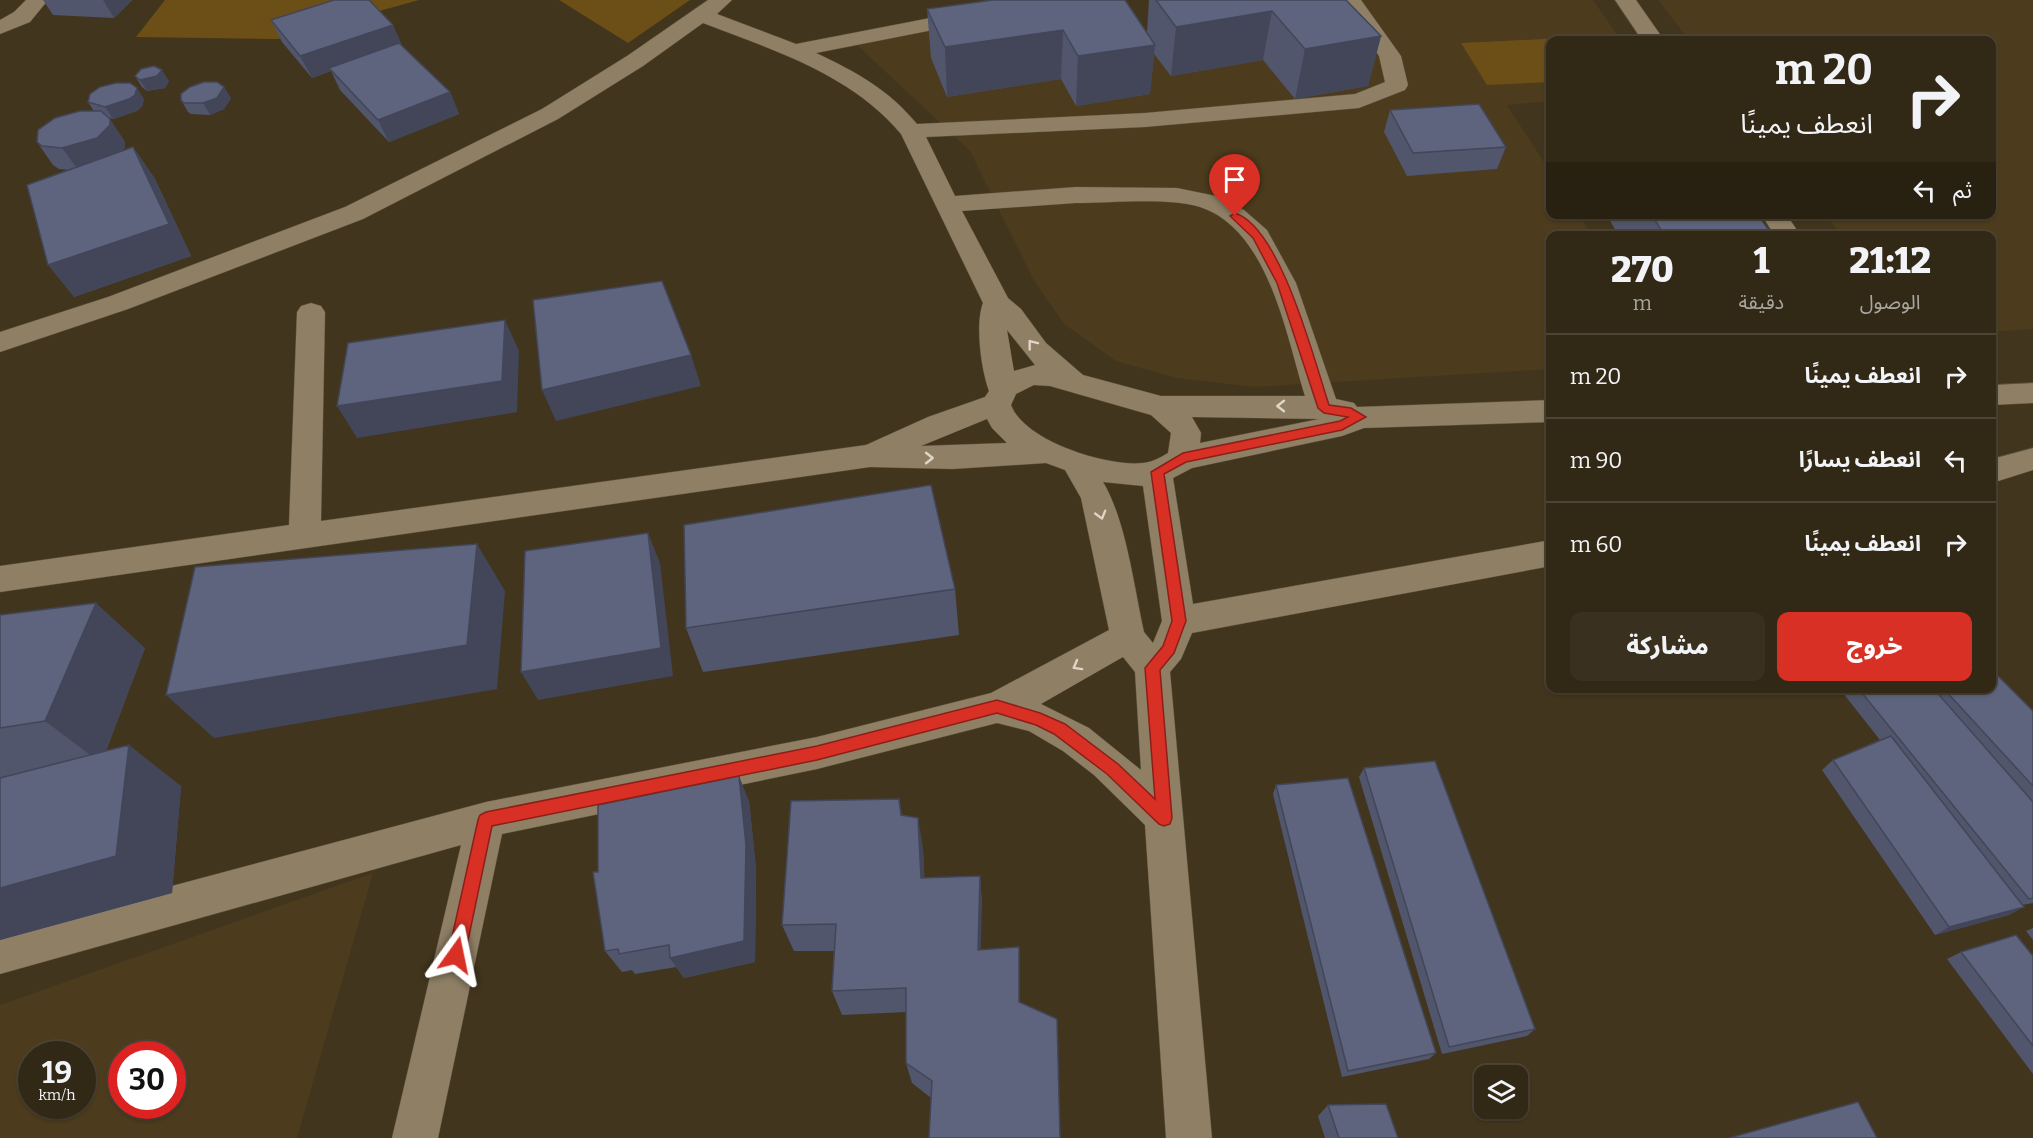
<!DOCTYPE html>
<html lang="ar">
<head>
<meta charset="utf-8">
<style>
  body { margin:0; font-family:Bitter,"Noto Sans Arabic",serif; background:#3a301f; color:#f1f3f6; direction:rtl; height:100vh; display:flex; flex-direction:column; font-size:22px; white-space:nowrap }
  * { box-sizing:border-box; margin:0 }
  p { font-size:20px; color:#a8a6a1 }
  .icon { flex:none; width:33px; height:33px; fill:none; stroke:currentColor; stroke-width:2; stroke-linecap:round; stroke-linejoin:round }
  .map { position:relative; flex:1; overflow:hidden; direction:ltr }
  .side { position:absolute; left:1546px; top:231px; width:450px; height:462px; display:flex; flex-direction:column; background:#322816; border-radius:12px; box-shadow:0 2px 4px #0004,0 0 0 2px #4d4435; direction:rtl }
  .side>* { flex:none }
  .top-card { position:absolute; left:1546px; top:36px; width:450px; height:183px; border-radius:12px; box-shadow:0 2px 4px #0004,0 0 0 2px #4d4435; direction:rtl; background:#322816; color:#f1f3f6; overflow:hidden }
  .tools { position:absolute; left:1474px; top:1065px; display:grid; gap:12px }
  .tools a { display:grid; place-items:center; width:54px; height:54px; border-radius:12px; background:#322816; box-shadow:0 2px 4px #0004,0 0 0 2px #4d4435; font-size:30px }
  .speed { position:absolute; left:18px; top:1041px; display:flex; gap:12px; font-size:30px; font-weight:700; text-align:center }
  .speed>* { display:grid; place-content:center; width:78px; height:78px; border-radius:50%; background:#322816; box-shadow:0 2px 4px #0004,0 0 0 2px #4d4435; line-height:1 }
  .speed small { font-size:15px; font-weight:400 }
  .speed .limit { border:9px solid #d22; background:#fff; color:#111 }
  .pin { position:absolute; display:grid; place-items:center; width:51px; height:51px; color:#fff; margin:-62px -26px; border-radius:50% 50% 50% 0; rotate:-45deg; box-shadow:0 0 6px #0007 }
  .pin .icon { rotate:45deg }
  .me { position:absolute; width:66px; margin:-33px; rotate:12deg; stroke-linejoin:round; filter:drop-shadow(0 0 4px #0008) }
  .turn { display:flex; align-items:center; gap:21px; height:126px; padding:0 24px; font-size:27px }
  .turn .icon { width:78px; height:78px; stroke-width:2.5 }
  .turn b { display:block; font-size:42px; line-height:51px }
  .then { display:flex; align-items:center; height:57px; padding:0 24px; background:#0003; gap:12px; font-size:22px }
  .eta { display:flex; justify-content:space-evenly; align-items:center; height:102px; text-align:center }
  .eta b { font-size:36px; font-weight:800; line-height:42px }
  .action { display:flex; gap:12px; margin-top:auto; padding:12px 24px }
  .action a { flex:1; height:69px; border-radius:12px; background:#d93025; color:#fff; font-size:24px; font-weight:800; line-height:69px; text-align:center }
  .action a+a { background:#3a301f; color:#f1f3f6 }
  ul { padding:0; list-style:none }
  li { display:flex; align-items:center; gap:18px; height:84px; padding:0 24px; border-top:2px solid #4d4435 }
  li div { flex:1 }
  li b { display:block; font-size:22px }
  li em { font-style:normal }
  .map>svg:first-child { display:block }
  .built { fill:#4c3b1c; fill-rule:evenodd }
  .green { fill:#6b4f16 }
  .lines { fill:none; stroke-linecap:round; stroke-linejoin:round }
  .minor-casing { stroke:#5b503b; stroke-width:1 }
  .minor { fill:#8e7f65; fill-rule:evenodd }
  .wall { fill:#51566c }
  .shaded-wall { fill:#424658 }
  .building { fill:#5e647e; stroke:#424658; stroke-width:1.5 }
  .oneway { stroke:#e0d6c5 }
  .route { fill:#d93025; stroke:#8d1f18; stroke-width:1.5 }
</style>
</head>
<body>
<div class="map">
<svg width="2033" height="1138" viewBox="0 0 2033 1138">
  <rect width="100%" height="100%" fill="#42351d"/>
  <path class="built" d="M1102,0L1142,31L1308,5L1306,0H1593L1621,40H1551V101L1507,105L1551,173V214L1579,215L1592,235L1551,236V369L1254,387L1177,378L1116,361L1064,324L1033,279L970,151L855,43Z
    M1658,0H2033V329L1992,332V236L1842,235L1825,215L1992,214V40H1689Z
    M373,873L297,1138H0V1005ZM32,1054H82V1106H32ZM172,1054V1106H122V1054Z"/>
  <path class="green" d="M165,0H419L278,39L136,37Z
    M559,0H690L628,43Z
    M1604,36L1608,40H1551V82L1487,85L1461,43Z"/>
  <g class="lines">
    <g class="minor-casing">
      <path id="minor" d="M26,0H48L30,22L0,34V20L14,12Z
        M708,0H732L717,14L796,44L1023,0H1065L1062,4L1055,6L816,53C856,72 888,89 917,124L1145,113L1355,94L1385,82L1379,56L1340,0H1361L1401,56L1408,85L1405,90L1359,108L1145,127L926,137L955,196L1076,187L1177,188L1216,196L1244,210L1267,230L1296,283L1336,399L1354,403L1357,407L1551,400V422L1364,428L1342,436L1192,468L1173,478L1193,604L1551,540V566L1192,633L1181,659L1170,672L1212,1138H1166L1145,825L1094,775L1063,751L1029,731L997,723L817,769L502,834L438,1138H392L461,845L0,974V932L486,802L817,737L991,693L1109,630L1081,498L1065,470L1046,463L953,469L870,467L0,592V566L289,525L297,312L301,306L311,303L321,306L325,312L321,521L866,445L928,417L985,397L989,391C981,369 975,324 983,303L901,134C851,74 773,50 703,23L643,66L558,119L363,219L128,309L0,352V332L108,297L345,207L542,109L627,56ZM1076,203C1110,203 1169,197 1200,207C1269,230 1286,335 1305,396H1161L1083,375L1046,343L1021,309L1008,298L962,211ZM1007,330L1035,365L1014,371ZM1034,385L1050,386L1151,415L1171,433L1168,453C1160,458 1152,462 1143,463C1107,467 1024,441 1011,405L1016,394ZM1192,417L1319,419L1200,443L1201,433ZM987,419L992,428L1007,443L921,446ZM1103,482L1143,486L1162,621L1153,643L1144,632C1134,587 1126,520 1103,482ZM1123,657L1135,672L1141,770L1089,728L1041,704Z
        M1615,0H1636L1664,40H1642Z
        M1761,214H1786L1801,236H1775Z
        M2033,383V403L1992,405V385Z
        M2033,448V470L1992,483V459Z"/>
    </g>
    <use href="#minor" class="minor"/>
  </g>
  <path class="wall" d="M43,0H132L114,18L53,15Z
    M1149,0H1346L1381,36L1368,86L1295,99L1263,60L1171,76L1154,54L1150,94L1076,106L1061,79L947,97L931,58L927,9L1147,32Z
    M271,20L402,46L450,92L459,114L389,142L340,90L331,71L312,78L282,42Z
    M135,76L169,81L165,88L147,91L142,87Z
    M231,98L224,109L210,115L191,114L188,112L181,100Z
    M144,99L142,106L137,111L113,119L108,117L125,142V147L122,151L133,147L155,179L191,256L74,297L69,170L59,169L53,165L37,142L94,111L88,102Z
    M1390,110L1506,147L1497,169L1407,176L1384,132Z
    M1606,214H1757L1773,236H1619Z
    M955,589L959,635L703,672L686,628Z
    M0,615L145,648L106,751L181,786L172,893L0,940Z
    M1839,688H1992L2033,711V903L2022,905L2009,915L1935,935L1822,770L1833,760L1880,740Z
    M1364,768L1535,1029L1527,1036L1442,1054L1359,777Z
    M1276,785L1436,1053L1429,1059L1342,1077L1273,794Z
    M899,799L902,816L923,848L924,878L980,876L982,904L931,1098L912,1083L906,1063V1012L842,1015L832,991L835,951H794L782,925Z
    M749,801L756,869L755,962L684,978L676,967L635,974L632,970L622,972L605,951L598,872Z
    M2033,928V940L2026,931Z
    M1961,952L2033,956V1074L1947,959Z
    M1328,1105L1398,1138H1325L1318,1116Z"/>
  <path class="shaded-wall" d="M103,0H132L114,18Z
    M1272,11L1263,60L1171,76L1176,27Z
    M393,25L403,47L329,68L331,71L312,78L300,56Z
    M1063,30L1061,79L947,97L945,47Z
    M1381,36L1368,86L1295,99L1305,49Z
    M1155,45L1150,94L1076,106L1078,56Z
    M162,70L169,81L165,88L147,91L140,80Z
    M224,87L231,98L224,109L210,115L203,103Z
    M137,88L144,99L142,106L137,111L113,119L105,107Z
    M450,92L459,114L389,142L378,120Z
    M110,119L125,142V147L113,160L79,171L62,148Z
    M133,147L155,179L191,256L74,297L48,265Z
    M505,320L519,351L517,412L357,438L337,406Z
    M691,355L701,386L556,421L542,390Z
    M648,533L660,563L673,676L538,700L521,672Z
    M477,544L505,591L497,689L214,738L166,695Z
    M96,603L145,648L101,763L45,721Z
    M129,745L181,786L172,893L0,940V888Z
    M739,776L749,801L756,869L755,962L684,978L670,958Z
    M918,818L923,848L926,906L921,878Z
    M980,876L982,904L980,975L978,950Z
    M2024,907L2009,915L1935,935L1949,927Z"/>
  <path class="building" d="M334,0H369L393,25L300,56L271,20Z
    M993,0H1125L1155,45L1078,56L1063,30L945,47L927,9Z
    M1156,0H1346L1381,36L1305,49L1272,11L1176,27Z
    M399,43L450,92L378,120L329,68Z
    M154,66L162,70L157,76L140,80L135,76L141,69Z
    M204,82H217L224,87L217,98L203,103H184L181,100V94L190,87Z
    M116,83H130L137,88L135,95L129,99L105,107L88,102L90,94L100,87Z
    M1479,104L1506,147L1413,153L1390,110Z
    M80,111H101L110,119V125L97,138L62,148L42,146L37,142L38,130L55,118Z
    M133,147L169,224L48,265L27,185Z
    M1651,214H1757L1773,236H1665Z
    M662,281L691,355L542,390L533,300Z
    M505,320L502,381L337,406L348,343Z
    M931,485L955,589L686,628L684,525Z
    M648,533L661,648L521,672L525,551Z
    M477,544L467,645L166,695L195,567Z
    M96,603L45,721L0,728V615Z
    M1992,670L2033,711V786L1943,688H1992Z
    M1858,688H1933L2033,802V898L2029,899Z
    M1891,736L2024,907L1949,927L1833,760Z
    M129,745L116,856L0,888V778Z
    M1435,761L1535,1029L1449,1047L1364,768Z
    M739,776L746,845L744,941L670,958L669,945L619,954L618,949L605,951L593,872H598V805Z
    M1348,778L1436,1053L1348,1071L1276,785Z
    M899,799L901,815L918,818L921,878L980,876L978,950L1019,947V1002L1057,1019L1060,1138H929L932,1081L906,1063V988L832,991L836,924L782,925L791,801Z
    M2016,935L2033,956V1046L1961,952Z
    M1858,1102L1877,1138H1729Z
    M1386,1104L1398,1138H1339L1328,1105Z"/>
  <defs><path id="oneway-chevron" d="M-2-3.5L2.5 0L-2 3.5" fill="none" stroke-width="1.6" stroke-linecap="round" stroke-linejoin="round" transform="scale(1.5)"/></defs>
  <g class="oneway">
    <use href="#oneway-chevron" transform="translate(1032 344) rotate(-128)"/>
    <use href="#oneway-chevron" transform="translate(1281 406) rotate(-180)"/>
    <use href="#oneway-chevron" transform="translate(929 458)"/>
    <use href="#oneway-chevron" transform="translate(1101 515) rotate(74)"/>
    <use href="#oneway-chevron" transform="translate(1077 666) rotate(151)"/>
  </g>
  <path class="route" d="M1235,213C1281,228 1314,360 1329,405L1351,408L1366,417L1342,430L1186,462L1164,474L1186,621L1174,653L1160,670L1172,818L1170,824L1164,826L1159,824L1107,774L1054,734L1036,725L997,713L817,760L492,826L465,955L462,961L456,963L450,961L448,955L478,820L480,815L486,812L817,746L997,700L1040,713L1065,724L1118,764L1155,799L1145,668L1163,646L1172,621L1151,472L1183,453L1340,421L1348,417L1324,413L1318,408L1277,283L1253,238L1230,216Z"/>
</svg>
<div class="tools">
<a><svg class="icon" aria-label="layers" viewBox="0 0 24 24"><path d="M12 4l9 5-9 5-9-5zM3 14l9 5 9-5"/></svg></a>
</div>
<div class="speed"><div>19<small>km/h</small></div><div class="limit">30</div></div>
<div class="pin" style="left:1235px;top:216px;background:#d93025"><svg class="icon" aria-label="arrive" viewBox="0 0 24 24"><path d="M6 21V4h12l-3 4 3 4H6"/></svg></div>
<svg class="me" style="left:456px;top:955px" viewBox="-20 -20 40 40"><path d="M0-17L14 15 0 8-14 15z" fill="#d93025" stroke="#fff" stroke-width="4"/></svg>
<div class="top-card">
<div class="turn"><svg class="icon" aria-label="right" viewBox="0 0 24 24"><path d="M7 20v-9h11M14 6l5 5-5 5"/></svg><div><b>20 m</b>انعطف يمينًا</div></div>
<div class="then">ثم<svg class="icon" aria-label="left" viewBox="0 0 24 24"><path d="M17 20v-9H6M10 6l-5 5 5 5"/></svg></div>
</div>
<section class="side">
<div class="eta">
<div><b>21:12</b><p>الوصول</p></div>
<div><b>1</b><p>دقيقة</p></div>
<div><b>270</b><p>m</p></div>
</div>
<ul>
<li><svg class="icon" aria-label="right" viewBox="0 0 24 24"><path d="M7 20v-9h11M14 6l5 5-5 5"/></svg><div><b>انعطف يمينًا</b></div><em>20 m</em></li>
<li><svg class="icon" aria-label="left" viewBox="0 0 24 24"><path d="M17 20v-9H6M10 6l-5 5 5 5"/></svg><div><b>انعطف يسارًا</b></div><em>90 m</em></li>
<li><svg class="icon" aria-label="right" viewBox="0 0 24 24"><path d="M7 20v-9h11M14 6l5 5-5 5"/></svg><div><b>انعطف يمينًا</b></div><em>60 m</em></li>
</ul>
<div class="action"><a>خروج</a><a>مشاركة</a></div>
</section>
</div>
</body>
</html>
